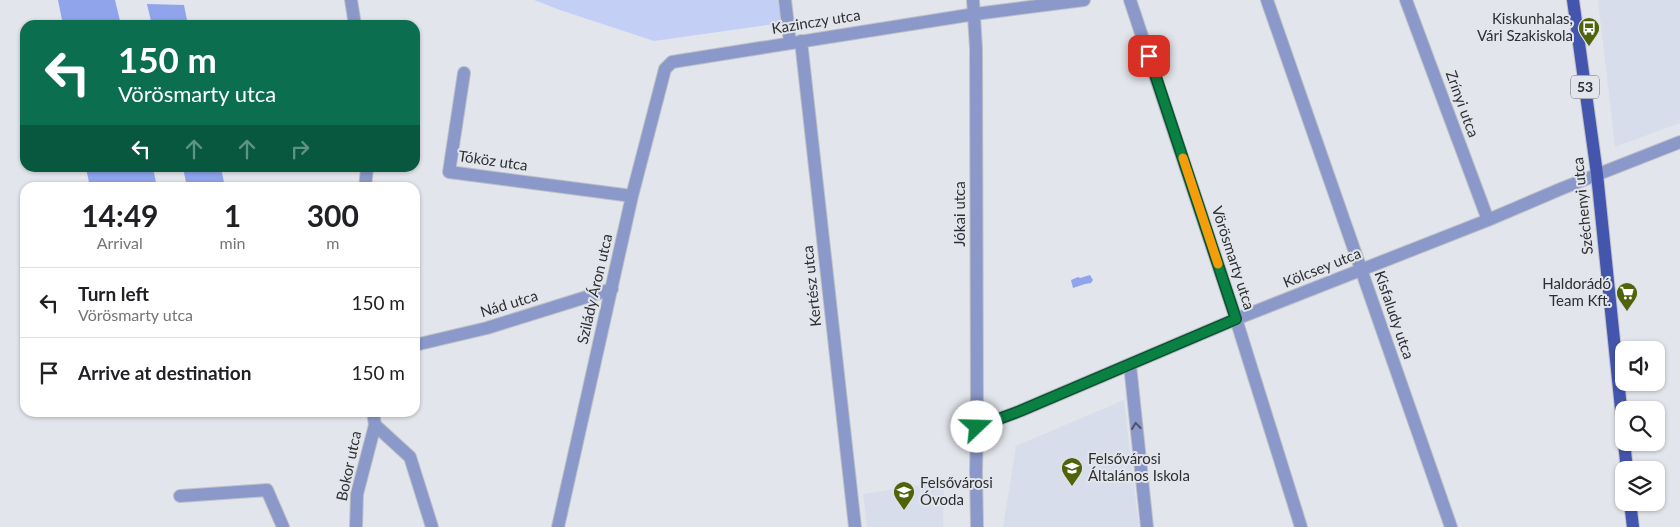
<!DOCTYPE html>
<html lang="en">
<head>
<meta charset="utf-8">
<style>
  body { margin:0; font-family:Lato,sans-serif; background:#f6f6f6; color:#202124; height:100vh; display:flex; flex-direction:column; font-size:19px; white-space:nowrap }
  * { box-sizing:border-box; margin:0 }
  p { font-size:16px; color:#757577 }
  .icon { flex:none; width:28px; height:28px; fill:none; stroke:currentColor; stroke-width:2; stroke-linecap:round; stroke-linejoin:round }
  .map { position:relative; flex:1; overflow:hidden }
  .drawer { position:absolute; left:20px; top:182px; width:400px; height:235px; display:flex; flex-direction:column; background:#fff; border-radius:15px; box-shadow:0 1px 4px #0004 }
  .drawer>* { flex:none }
  .top-card { position:absolute; left:20px; top:20px; width:400px; height:152px; border-radius:15px; box-shadow:0 1px 4px #0004; background:#0b6e4f; color:#fff; overflow:hidden }
  .tools { position:absolute; left:1615px; top:341px; display:grid; gap:10px }
  .tools a { display:grid; place-items:center; width:50px; height:50px; border-radius:10px; background:#fff; box-shadow:0 1px 4px #0004; font-size:25px }
  .pin { position:absolute; display:grid; place-items:center; width:42px; height:42px; color:#fff; margin:-21px; border-radius:10px; box-shadow:0 2px 8px #0006 }
  .me { position:absolute; width:55px; margin:-28px; rotate:69deg; stroke-linejoin:round; filter:drop-shadow(0 0 4px #0008) }
  .turn { display:flex; align-items:center; gap:18px; height:105px; padding:0 15px; font-size:22px }
  .turn .icon { width:65px; height:65px; stroke-width:2.5 }
  .turn b { display:block; font-size:35px; line-height:42px }
  .lanes { display:flex; align-items:center; height:48px; padding:0 15px; background:#0003; justify-content:center; gap:25px; direction:ltr }
  .lanes .off { opacity:.35 }
  .eta { display:flex; justify-content:space-evenly; align-items:center; height:85px; text-align:center }
  .eta b { font-size:30px; font-weight:700; line-height:35px }
  ul { padding:0; list-style:none }
  li { display:flex; align-items:center; gap:15px; height:70px; padding:0 15px; border-top:1px solid #e0e0e0 }
  li div { flex:1 }
  li b { display:block; font-size:19px }
  li em { font-style:normal }
  .map>svg:first-child { display:block }
  .built { fill:#d8ddeb }
  .green { fill:#c4cff6 }
  .water { fill:#90a4ec }
  .lines { fill:none; stroke-linecap:round; stroke-linejoin:round }
  .minor-casing { stroke:#bec1c6; stroke-width:14 }
  .major-casing { stroke:#bec1c6; stroke-width:14 }
  .minor { stroke:#8b99ca; stroke-width:12 }
  .major { stroke:#4455ae; stroke-width:12 }
  .oneway { stroke:#4f5467 }
  .route-casing { stroke:#07532c; stroke-width:12 }
  .route { stroke:#0b8043; stroke-width:9 }
  .slow { stroke:#f59e0b; stroke-width:9 }
  .labels { text-anchor:middle; stroke-width:4; stroke-linejoin:round; paint-order:stroke }
  .shield { fill:#e2e5eb; stroke:#646669; stroke-width:1 }
  .shield-label { font-size:14px; font-weight:bold; fill:#2e2f31 }
  .poi-label { font-size:15px; fill:#2e2f31; stroke:#e2e5eb; text-anchor:end }
  .street-label { font-size:15px; fill:#2e2f31; stroke:#e2e5eb }
</style>
</head>
<body>
<div class="map">
<svg width="1680" height="527" viewBox="0 0 1680 527">
  <rect width="100%" height="100%" fill="#e2e5eb"/>
  <path class="built" d="M1598,0H1680V123L1615,147Z
    M1124,400L1139,527H1003L1016,446Z
    M944,481L943,527H867L863,494Z"/>
  <path class="green" d="M534,0H778L782,23L654,41L560,10Z"/>
  <path class="water" d="M58,0H115L121,25H63Z
    M147,4L184,5L188,25H152Z
    M86,168H153L157,187H90Z
    M183,168H221L225,187H187Z
    M1090,275L1093,280L1091,283L1085,284L1073,288L1071,280L1078,277L1080,278Z"/>
  <g class="lines">
    <g class="minor-casing">
      <path id="minor" d="M351,0L355,25
        M785,0L790,43
        M973,0L976,48L977,427L976,472L977,527
        M1130,0L1236,319L1301,527
        M1267,0L1451,527
        M1406,0L1488,220
        M801,41L855,527
        M464,73L449,172L632,196
        M365,188L367,168
        M415,345L487,328L612,289
        M1130,365L1147,527
        M375,425L410,457L432,527
        M977,427L1020,411L1236,319L1488,220L1563,188L1680,142
        M180,496L267,490L283,527
        M356,527L357,494L375,425L373,412
        M558,527L632,196L665,69L672,62L975,14L1084,0"/>
    </g>
    <g class="major-casing">
      <path id="major" d="M1573,0L1597,174L1624,438
        M1624,442L1627,470
        M1630,502L1633,527"/>
    </g>
    <use href="#minor" class="minor"/>
    <use href="#major" class="major"/>
  </g>
  <defs><path id="oneway-chevron" d="M-2-3.5L2.5 0L-2 3.5" fill="none" stroke-width="1.6" stroke-linecap="round" stroke-linejoin="round" transform="scale(1.25)"/></defs>
  <use class="oneway" href="#oneway-chevron" transform="translate(1136 426) rotate(-96)"/>
  <g class="lines">
    <g class="route-casing">
      <path id="route" d="M977,427L1020,411L1236,319L1149,56"/>
    </g>
    <use href="#route" class="route"/>
    <path class="slow" d="M1183,158L1218,264"/>
  </g>
  <defs>
    <g id="bus-pin" transform="scale(1.125)"><path d="M0 17L-7.5 6A9.5 9.5 0 1 1 7.5 6Z" fill="#50630b" stroke="#e2e5eb"/><path d="M-5-6H5V4H4V6H2V4H-2V6H-4V4H-5ZM-3.5-4V0h7V-4ZM-3.5 1.2v1.5H-2V1.2ZM2 1.2v1.5H3.5V1.2Z" fill="#fff"/></g>
    <g id="supermarket-pin" transform="scale(1.125)"><path d="M0 17L-7.5 6A9.5 9.5 0 1 1 7.5 6Z" fill="#50630b" stroke="#e2e5eb"/><path d="M-6-5.5h2.5l.6 2H6L4.5 2H-2.5L-4.4-4H-6ZM-1.5 3.2a1.3 1.3 0 1 0 .1 0ZM3 3.2a1.3 1.3 0 1 0 .1 0Z" fill="#fff"/></g>
    <g id="school-pin" transform="scale(1.125)"><path d="M0 17L-7.5 6A9.5 9.5 0 1 1 7.5 6Z" fill="#50630b" stroke="#e2e5eb"/><path d="M0-5L7-2L0 1L-7-2ZM-4 1L0 2.5L4 1V4Q0 6-4 4Z" fill="#fff"/></g>
  </defs>
  <g fill-rule="evenodd">
    <use href="#bus-pin" x="1589" y="28"/>
    <use href="#supermarket-pin" x="1627" y="293"/>
    <use href="#school-pin" x="1072" y="468"/>
    <use href="#school-pin" x="904" y="492"/>
  </g>
  <g class="labels">
    <rect class="shield" x="1571" y="75.5" width="28" height="23" rx="4"/>
    <g class="shield-label">
      <text x="1585" y="92">53</text>
    </g>
    <g class="poi-label">
      <text x="1573" y="24">Kiskunhalas,<tspan x="1573" dy="17">Vári Szakiskola</tspan></text>
      <text x="1611" y="289">Haldorádó<tspan x="1611" dy="17">Team Kft.</tspan></text>
      <text x="1088" y="464" text-anchor="start">Felsővárosi<tspan x="1088" dy="17">Általános Iskola</tspan></text>
      <text x="920" y="488" text-anchor="start">Felsővárosi<tspan x="920" dy="17">Óvoda</tspan></text>
    </g>
    <g class="street-label">
      <text transform="translate(816 22) rotate(-9)" y="5">Kazinczy utca</text>
      <text transform="translate(1462 104) rotate(70)" y="5">Zrínyi utca</text>
      <text transform="translate(493 161) rotate(8)" y="5">Tóköz utca</text>
      <text transform="translate(1583 206) rotate(-96)" y="5">Széchenyi utca</text>
      <text transform="translate(960 214) rotate(-90)" y="5">Jókai utca</text>
      <text transform="translate(1233 258) rotate(72)" y="5">Vörösmarty utca</text>
      <text transform="translate(1322 268) rotate(-22)" y="5">Kölcsey utca</text>
      <text transform="translate(812 286) rotate(-96)" y="5">Kertész utca</text>
      <text transform="translate(595 289) rotate(-77)" y="5">Szilády Áron utca</text>
      <text transform="translate(509 304) rotate(-17)" y="5">Nád utca</text>
      <text transform="translate(1394 315) rotate(71)" y="5">Kisfaludy utca</text>
      <text transform="translate(349 466) rotate(-78)" y="5">Bokor utca</text>
    </g>
  </g>
</svg>
<div class="tools">
<a><svg class="icon" aria-label="sound" viewBox="0 0 24 24"><path d="M4 9h4l5-4v14l-5-4H4zM17 9q2 3 0 6"/></svg></a>
<a><svg class="icon" aria-label="search" viewBox="0 0 24 24"><circle cx="10" cy="10" r="6"/><path d="M15 15l6 6"/></svg></a>
<a><svg class="icon" aria-label="layers" viewBox="0 0 24 24"><path d="M12 4l9 5-9 5-9-5zM3 14l9 5 9-5"/></svg></a>
</div>
<div class="pin" style="left:1149px;top:56px;background:#d93025"><svg class="icon" aria-label="arrive" viewBox="0 0 24 24"><path d="M6 21V4h12l-3 4 3 4H6"/></svg></div>
<svg class="me" style="left:977px;top:427px" viewBox="-20 -20 40 40"><circle r="19" fill="#fff"/><path d="M0-13L10 11 0 6-10 11z" fill="#0b8043"/></svg>
<div class="top-card">
<div class="turn"><svg class="icon" aria-label="left" viewBox="0 0 24 24"><path d="M17 20v-9H6M10 6l-5 5 5 5"/></svg><div><b>150 m</b>Vörösmarty utca</div></div>
<div class="lanes"><svg class="icon" aria-label="left" viewBox="0 0 24 24"><path d="M17 20v-9H6M10 6l-5 5 5 5"/></svg><svg class="icon off" aria-label="ahead" viewBox="0 0 24 24"><path d="M12 20V5M6 11l6-6 6 6"/></svg><svg class="icon off" aria-label="ahead" viewBox="0 0 24 24"><path d="M12 20V5M6 11l6-6 6 6"/></svg><svg class="icon off" aria-label="right" viewBox="0 0 24 24"><path d="M7 20v-9h11M14 6l5 5-5 5"/></svg></div>
</div>
<section class="drawer">
<div class="eta">
<div><b>14:49</b><p>Arrival</p></div>
<div><b>1</b><p>min</p></div>
<div><b>300</b><p>m</p></div>
</div>
<ul>
<li><svg class="icon" aria-label="left" viewBox="0 0 24 24"><path d="M17 20v-9H6M10 6l-5 5 5 5"/></svg><div><b>Turn left</b><p>Vörösmarty utca</p></div><em>150 m</em></li>
<li><svg class="icon" aria-label="arrive" viewBox="0 0 24 24"><path d="M6 21V4h12l-3 4 3 4H6"/></svg><div><b>Arrive at destination</b></div><em>150 m</em></li>
</ul>
</section>
</div>
</body>
</html>
